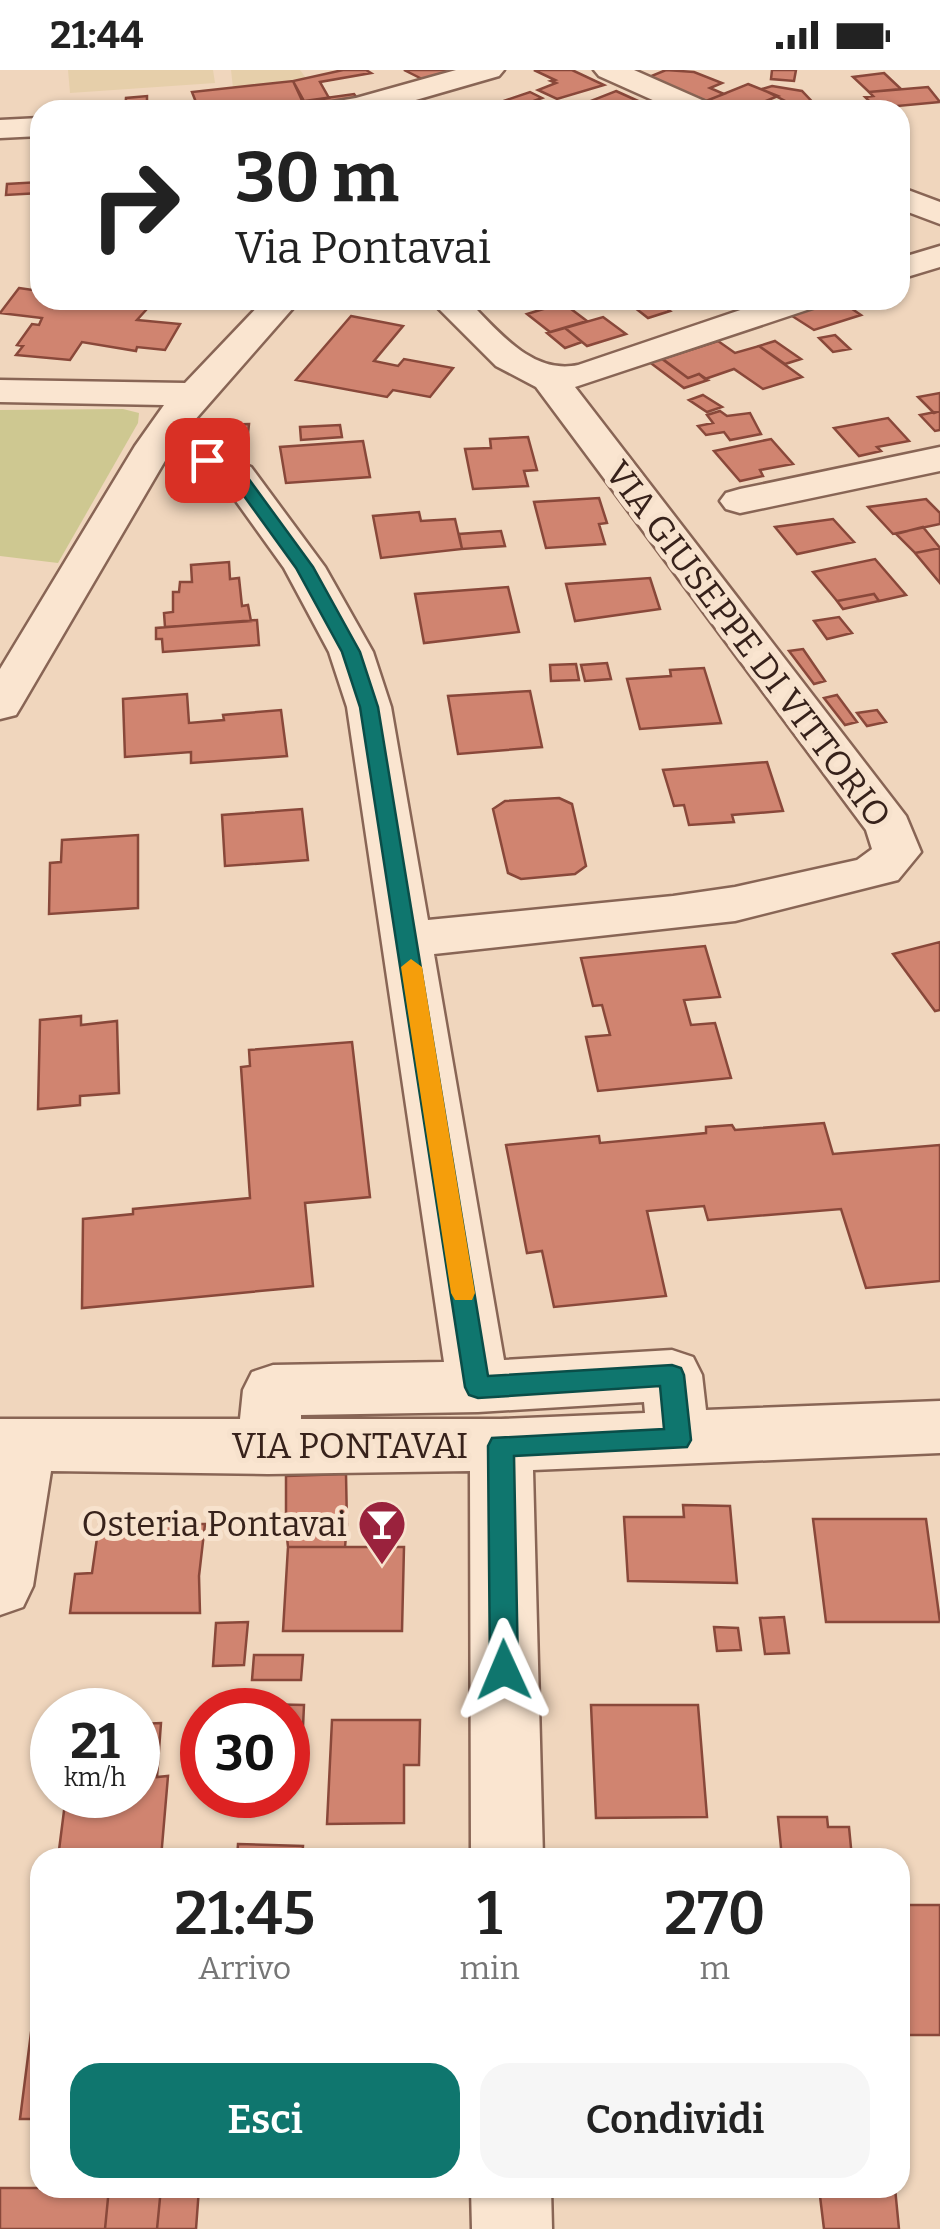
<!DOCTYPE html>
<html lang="it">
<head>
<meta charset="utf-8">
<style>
  body { margin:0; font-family:Bitter,serif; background:#f6f6f6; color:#222; height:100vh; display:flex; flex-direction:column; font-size:38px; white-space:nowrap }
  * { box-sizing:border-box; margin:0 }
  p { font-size:32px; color:#767676 }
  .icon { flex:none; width:55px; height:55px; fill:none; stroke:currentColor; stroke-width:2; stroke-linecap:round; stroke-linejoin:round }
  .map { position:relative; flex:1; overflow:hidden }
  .side { position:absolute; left:30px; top:1778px; width:880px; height:350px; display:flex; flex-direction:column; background:#fff; border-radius:30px; box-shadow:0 2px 8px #0004 }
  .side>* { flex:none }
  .top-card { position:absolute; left:30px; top:30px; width:880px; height:210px; border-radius:30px; box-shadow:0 2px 8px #0004; background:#fff; color:#222; overflow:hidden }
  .speed { position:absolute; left:30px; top:1618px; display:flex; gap:20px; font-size:50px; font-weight:700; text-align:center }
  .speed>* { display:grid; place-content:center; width:130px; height:130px; border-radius:50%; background:#fff; box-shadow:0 2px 8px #0004; line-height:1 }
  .speed small { font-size:25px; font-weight:400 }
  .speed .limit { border:15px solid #d22; background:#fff; color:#111 }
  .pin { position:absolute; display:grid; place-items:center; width:85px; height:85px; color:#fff; margin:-42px; border-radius:20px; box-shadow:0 5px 15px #0006 }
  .me { position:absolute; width:110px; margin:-55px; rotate:359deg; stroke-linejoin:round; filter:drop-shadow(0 0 8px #0008) }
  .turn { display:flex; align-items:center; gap:35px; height:210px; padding:0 40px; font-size:45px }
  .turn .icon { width:130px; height:130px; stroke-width:2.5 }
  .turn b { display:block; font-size:70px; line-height:85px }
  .eta { display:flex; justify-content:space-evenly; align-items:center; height:170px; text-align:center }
  .eta b { font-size:60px; font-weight:600; line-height:70px }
  .primary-button { display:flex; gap:20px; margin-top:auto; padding:20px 40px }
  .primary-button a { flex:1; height:115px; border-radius:30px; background:#0f766e; color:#fff; font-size:40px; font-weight:600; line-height:115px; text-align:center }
  .primary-button a+a { background:#f6f6f6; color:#222 }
  .status { display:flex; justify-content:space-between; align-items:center; height:70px; padding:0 50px; background:#fff; direction:ltr }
  .status svg { height:28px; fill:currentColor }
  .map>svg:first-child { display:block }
  .farmland { fill:#e6cfaa }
  .green { fill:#cec891 }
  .building { fill:#d08470; stroke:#89483a; stroke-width:2.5 }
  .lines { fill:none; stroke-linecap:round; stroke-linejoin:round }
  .minor-casing { stroke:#886555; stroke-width:5 }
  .minor { fill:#fae5d0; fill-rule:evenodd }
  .route { fill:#0f766e; stroke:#0a4d48; stroke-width:2.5 }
  .slow { fill:#f59e0b }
  .labels { text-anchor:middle; stroke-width:10; stroke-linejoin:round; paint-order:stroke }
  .street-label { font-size:35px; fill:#37221b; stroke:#f7e2cd }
  .poi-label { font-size:35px; fill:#37221b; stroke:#f7e2cd; text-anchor:end }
</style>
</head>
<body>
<div class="status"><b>21:44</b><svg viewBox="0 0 49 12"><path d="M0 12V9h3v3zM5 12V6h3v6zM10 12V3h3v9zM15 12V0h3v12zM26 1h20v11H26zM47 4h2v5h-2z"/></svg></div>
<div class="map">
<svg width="940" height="2159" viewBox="0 0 940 2159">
  <rect width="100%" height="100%" fill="#f0d6bd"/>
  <path class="farmland" d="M68,0H213L215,13L70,23Z
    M231,0H300L306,8L233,18Z"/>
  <path class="green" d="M123,339L139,343L138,353L58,493L0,486V340Z"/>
  <path class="building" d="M366,0L371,3L320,12L329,28L316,30L304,31L293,11L343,0Z
    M404,0H468L426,11Z
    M534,0H572L604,15L557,29L538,20L556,13L551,11L555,10Z
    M666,0L694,2L722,13L710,18L724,24L706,31L649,7Z
    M772,0H796L794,11L771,9Z
    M884,3L901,19L869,22L853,7Z
    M293,11L305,37L199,40L192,22Z
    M748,14L778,26L744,40H727L706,31Z
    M772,16L802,21L820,40H792L797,37L762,19Z
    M928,17L940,32L876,38L865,27L873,26L869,22Z
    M616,21L658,40H605L588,32Z
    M530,22L542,28L509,40L489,36Z
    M354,24L359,31L305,37L304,31Z
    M147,26V40H125L126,28Z
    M40,112V123L6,125L7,114Z
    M19,218L40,221V230H155L137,250L180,254L165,280L137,277L136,281L82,272L70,290L16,285L23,276L17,275L32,254L39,255L42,248L0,243Z
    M625,230H687L664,237L670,241L648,248Z
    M839,230L861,245L814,260L789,244Z
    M563,233L587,251L550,262L527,244Z
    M351,246L403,256L374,291L398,296L404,289L453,298L430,327L393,320L387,327L296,310Z
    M603,247L626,264L587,276L565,258Z
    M565,258L582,272L565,278L547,263Z
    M835,265L850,279L833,282L819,268Z
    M718,271L735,283L759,276L802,307L763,319L734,299L705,309L699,304L688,308L662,289Z
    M775,271L801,289L785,294L759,276Z
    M656,284L688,308L699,304L708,310L684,318L644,288Z
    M940,323V341L934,343L918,327Z
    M703,325L722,337L707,342L689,330Z
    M720,341L727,346L750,343L761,364L730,370L724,362L706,365L698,356L713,353L707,345Z
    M940,341V360L935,361L920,345Z
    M888,348L909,371L877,377L881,381L859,386L834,358Z
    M249,354L247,373H211L214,355Z
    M340,355L342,367L301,370L300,357Z
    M528,367L537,400L524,401L528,416L473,419L465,379L491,378L490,369Z
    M771,369L793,394L760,400L763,406L740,411L714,381Z
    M363,371L370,407L286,413L280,377Z
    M599,428L607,453L599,454L605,474L546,478L534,432Z
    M926,429L940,443V454L893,464L868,437Z
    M419,442L421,451L455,449L462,479L381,488L373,446Z
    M833,449L854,472L797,484L775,457Z
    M923,457L940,478L915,483L896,464Z
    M501,461L505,476L462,479L459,464Z
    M940,478V513L915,483Z
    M875,489L906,525L879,531L874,524L837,531L813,502Z
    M229,492L230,509L239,508L242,536L248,535L251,551L165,557L164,543L173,542V522H179L180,512H192L191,495Z
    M650,508L660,539L575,551L566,514Z
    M508,517L519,562L424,573L415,524Z
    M874,524L879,531L843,539L837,531Z
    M839,547L852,563L827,569L814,551Z
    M257,550L259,575L163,582L162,569H156V558Z
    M803,579L825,611L814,614L789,581Z
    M607,593L611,609L585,611L581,595Z
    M576,594L579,610L551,611L550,595Z
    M704,598L721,653L640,659L627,609L671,606L670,600Z
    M530,621L542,677L458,684L448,626Z
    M187,624L189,653L224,650L223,645L281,640L287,686L191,693V682L125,687L123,629Z
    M837,625L857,652L845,655L824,628Z
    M877,640L886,652L867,656L857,643Z
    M767,692L783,741L732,745L734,752L689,755L684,735L674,736L663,700Z
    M559,728L572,734L586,796L575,804L521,809L508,803L493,739L505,731Z
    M302,739L308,790L225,796L222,745Z
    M138,765V838L49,844L50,793L61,792L62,770Z
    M940,872V940L935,941L893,884Z
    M705,876L720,927L684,930L691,955L715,953L731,1008L598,1021L586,967L610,965L602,935L593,936L581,888Z
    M81,946V955L117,951L119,1023L80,1026V1035L38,1039L40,950Z
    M352,972L370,1127L305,1133L313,1216L82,1238L83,1149L133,1144V1139L250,1128L241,997L250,996L249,980Z
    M824,1053L833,1084L940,1075V1211L866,1218L841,1139L708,1150L704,1136L647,1141L666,1226L554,1237L542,1181L527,1183L506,1075L599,1066L600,1073L706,1063V1057L732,1055L735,1060Z
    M346,1404L347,1455L286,1458V1406Z
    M683,1435L730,1436L737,1513L628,1511L624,1447H684Z
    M813,1449H926L940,1552H826Z
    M99,1454H205L199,1506L200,1543H70L75,1504L92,1503Z
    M347,1455L345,1477H288L286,1458Z
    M288,1477H404L402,1561H283Z
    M784,1547L789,1583L765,1584L760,1548Z
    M248,1552L244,1595L213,1596L216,1553Z
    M714,1557L738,1558L741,1580L717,1581Z
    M254,1585H303L301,1610H252Z
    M257,1634L304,1635L303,1657H288V1640H257Z
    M591,1635H698L707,1747L596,1748Z
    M332,1650H420L419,1695H404V1753L327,1754Z
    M161,1653L157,1707L168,1706L161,1788H58L66,1725H138V1654Z
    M778,1747H827L828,1757H849L852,1788H782Z
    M238,1774L303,1776L302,1788H237Z
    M900,1835H940V1965H900Z
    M33,1947H40V2049H20Z
    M0,2118H109L105,2159H0Z
    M109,2118H161L157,2159H105Z
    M161,2118H199L196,2159H157Z
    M819,2118H895L899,2159H824Z"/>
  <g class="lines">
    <g class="minor-casing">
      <path id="minor" d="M456,0H504L499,6L381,40H316L320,34L356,28Z
        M594,0H634L711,34L715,40H675L599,6Z
        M40,48V66L0,68V50Z
        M900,117L940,132V154L900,139Z
        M940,176V197L900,209V188Z
        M264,230H300L179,368L251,397L325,497L373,582L391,637L428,850L673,826L735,817L857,790L872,779L866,760L536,317L496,296L430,230H467C498,260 531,305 578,295L770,230H821L816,237L575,317L906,746L921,782L898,810L735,851L434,884L504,1290L672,1280L693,1287L702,1305L706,1340L940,1331V1383L533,1400L543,1788H471L470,1401L268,1404L51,1401L33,1516L23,1537L0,1545V1349H240L243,1320L252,1302L273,1295L444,1292L347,637L329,582L284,498L223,413L166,389L22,635L16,645L0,649V599L135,376L164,335L0,332V310L185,313ZM644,1332L645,1343L501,1349H301V1345L478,1342Z
        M940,377V401L740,443L726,439L720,431L726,423L740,419Z
        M471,2118H551L552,2159H472Z"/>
    </g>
    <use href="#minor" class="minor"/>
  </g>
  <path class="route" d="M207,385L243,401L313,497L360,582L378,637L488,1306L672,1295L681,1298L684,1305L691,1370L687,1377L514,1386L518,1600L514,1609L504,1613L494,1609L490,1600L488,1376L492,1368L664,1359L660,1316L478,1328L469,1325L465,1317L360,637L342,582L296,498L231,408L202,394L199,390Z"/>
  <path class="slow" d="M411,889L422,897L475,1223L472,1230H455L451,1223L401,897Z"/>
  <defs>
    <g id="bar-pin" transform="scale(2.5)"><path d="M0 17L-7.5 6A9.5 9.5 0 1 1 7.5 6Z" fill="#9a223d" stroke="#f7e2cd"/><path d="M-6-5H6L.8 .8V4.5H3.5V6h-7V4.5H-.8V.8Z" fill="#fff"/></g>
  </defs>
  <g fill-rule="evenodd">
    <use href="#bar-pin" x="382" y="1454"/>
  </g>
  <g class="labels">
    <g class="street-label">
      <text transform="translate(748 574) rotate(53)" y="12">VIA GIUSEPPE DI VITTORIO</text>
      <text x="350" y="1388">VIA PONTAVAI</text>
    </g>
    <g class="poi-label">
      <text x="347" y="1466">Osteria Pontavai</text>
    </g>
  </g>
</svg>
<div class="speed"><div>21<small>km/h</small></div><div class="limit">30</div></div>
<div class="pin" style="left:207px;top:390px;background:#d93025"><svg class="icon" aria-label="arrive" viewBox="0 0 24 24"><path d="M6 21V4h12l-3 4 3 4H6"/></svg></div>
<svg class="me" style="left:504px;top:1600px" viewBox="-20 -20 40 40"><path d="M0-17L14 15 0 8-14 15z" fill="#0f766e" stroke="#fff" stroke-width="4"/></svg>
<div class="top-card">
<div class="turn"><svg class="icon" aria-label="right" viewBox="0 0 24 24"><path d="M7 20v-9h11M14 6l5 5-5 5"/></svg><div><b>30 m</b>Via Pontavai</div></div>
</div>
<section class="side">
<div class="eta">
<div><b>21:45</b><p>Arrivo</p></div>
<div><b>1</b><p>min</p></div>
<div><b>270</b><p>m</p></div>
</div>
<div class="primary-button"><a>Esci</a><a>Condividi</a></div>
</section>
</div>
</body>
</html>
